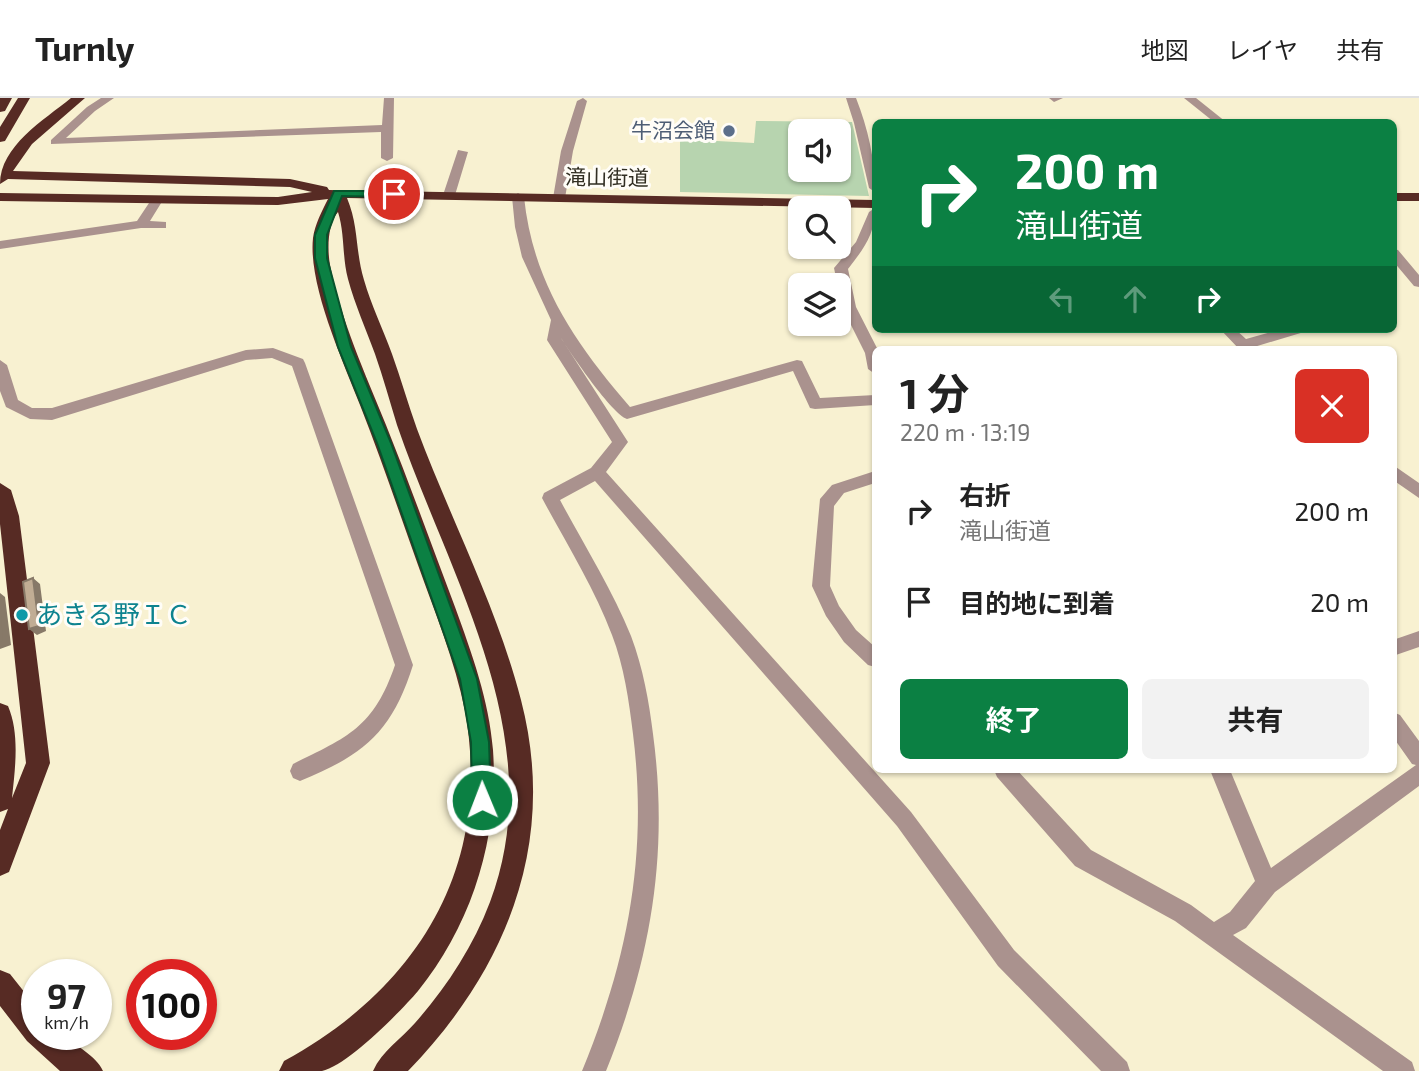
<!DOCTYPE html>
<html lang="ja">
<head>
<meta charset="utf-8">
<style>
  body { margin:0; font-family:"Exo 2","Noto Sans JP",sans-serif; background:#f2f2f2; color:#222; height:100vh; display:flex; flex-direction:column; font-size:26px; white-space:nowrap }
  * { box-sizing:border-box; margin:0 }
  p { font-size:23px; color:#767676 }
  .icon { flex:none; width:38px; height:38px; fill:none; stroke:currentColor; stroke-width:2; stroke-linecap:round; stroke-linejoin:round }
  .map { position:relative; flex:1; overflow:hidden }
  .sheet { position:absolute; left:872px; top:248px; width:525px; height:427px; display:flex; flex-direction:column; background:#fff; border-radius:10px; box-shadow:0 2px 5px #0004 }
  .sheet>* { flex:none }
  .top-card { position:absolute; left:872px; top:21px; width:525px; height:214px; border-radius:10px; box-shadow:0 2px 5px #0004; background:#0b8043; color:#fff; overflow:hidden }
  .fabs { position:absolute; left:788px; top:21px; display:grid; gap:14px }
  .fabs a { display:grid; place-items:center; width:63px; height:63px; border-radius:10px; background:#fff; box-shadow:0 2px 5px #0004; font-size:35px }
  .speed { position:absolute; left:21px; top:861px; display:flex; gap:14px; font-size:35px; font-weight:700; text-align:center }
  .speed>* { display:grid; place-content:center; width:91px; height:91px; border-radius:50%; background:#fff; box-shadow:0 2px 5px #0004; line-height:1 }
  .speed small { font-size:18px; font-weight:400 }
  .speed .limit { border:10px solid #d22; background:#fff; color:#111 }
  .pin { position:absolute; display:grid; place-items:center; width:60px; height:60px; color:#fff; margin:-30px; border:4px solid #fff; border-radius:50%; box-shadow:0 2px 7px #0007 }
  .me { position:absolute; width:77px; margin:-38px; rotate:359deg; stroke-linejoin:round; filter:drop-shadow(0 0 5px #0008) }
  .turn { display:flex; align-items:center; gap:24px; height:147px; padding:0 28px; font-size:32px }
  .turn .icon { width:91px; height:91px; stroke-width:2.5 }
  .turn b { display:block; font-size:49px; line-height:60px }
  .lanes { display:flex; align-items:center; height:66px; padding:0 28px; background:#0003; justify-content:center; gap:35px; direction:ltr }
  .lanes .off { opacity:.35 }
  .round { display:grid; place-items:center; flex:none; width:74px; height:74px; border-radius:10px; background:#f2f2f2 }
  .summary { display:flex; align-items:center; justify-content:space-between; height:119px; padding:0 28px }
  h1 { font-size:42px; font-weight:700; line-height:52px }
  .cta { display:flex; gap:14px; margin-top:auto; padding:14px 28px }
  .cta a { flex:1; height:80px; border-radius:10px; background:#0b8043; color:#fff; font-size:28px; font-weight:700; line-height:80px; text-align:center }
  .cta a+a { background:#f2f2f2; color:#222 }
  ul { padding:0; list-style:none }
  li { display:flex; align-items:center; gap:21px; height:91px; padding:0 28px }
  li div { flex:1 }
  li b { display:block; font-size:26px }
  li em { font-style:normal }
  header { display:flex; align-items:center; gap:42px; box-sizing:border-box; height:98px; padding:0 35px; background:#fff; border-bottom:2px solid #e0e0e0 }
  header strong { font-size:33px }
  nav { display:flex; gap:38px; margin-inline-start:auto; font-size:24px }
  .map>svg:first-child { display:block }
  .green { fill:#b7d4af; fill-rule:evenodd }
  .lines { fill:none; stroke-linecap:round; stroke-linejoin:round }
  .minor { fill:#aa928e; fill-rule:evenodd }
  .highway { fill:#572b24; fill-rule:evenodd }
  .shaded-wall { fill:#877968 }
  .building { fill:#c1ad94; stroke:#877968; stroke-width:2 }
  .route { fill:#0b8043; stroke:#07532c; stroke-width:2 }
  .service-dot { fill:#5c6f8a; stroke:#fffdf7; stroke-width:2.5 }
  .culture-dot { fill:#0f9aa8; stroke:#fffdf7; stroke-width:2.5 }
  .labels { text-anchor:middle; stroke-width:6; stroke-linejoin:round; paint-order:stroke }
  .far-service-label { font-size:21px; fill:#4e5e75; stroke:#fffdf7; text-anchor:end }
  .far-street-label { font-size:21px; fill:#312e22; stroke:#fffdf7 }
  .culture-label { font-size:26px; fill:#0d838f; stroke:#fffdf7; text-anchor:start }
</style>
</head>
<body>
<header>
<strong>Turnly</strong>
<nav><a>地図</a><a>レイヤ</a><a>共有</a></nav>
</header>
<div class="map">
<svg width="1419" height="973" viewBox="0 0 1419 973">
  <rect width="100%" height="100%" fill="#f8f1d1"/>
  <path class="green" d="M756,23L852,24L869,98L680,94V41L754,45ZM800,33H838V72H800Z"/>
  <g class="lines">
    <path class="minor" d="M101,0H114L95,13L66,40L382,27L384,0H394L393,60L387,63L381,60V34L51,46V42L87,9Z
      M583,0L587,3L573,53L565,100L555,103L553,100L561,53L577,3Z
      M846,0H856C868,31 875,60 875,94L869,90L854,25Z
      M1049,0H1063L1054,4Z
      M1184,0H1196L1226,24H1214Z
      M458,52L468,54L455,97L449,101L443,97Z
      M518,95L524,99C533,185 575,245 630,309L797,262L802,263L820,300L875,297V307L815,311L810,310L793,273L627,321C612,316 571,256 561,240L628,344L606,374L911,714L1014,852L1127,964L1130,973H1101L998,868L897,728L595,383L560,402C584,447 612,491 631,538C643,570 649,603 653,636C669,756 651,861 606,973H582C628,861 648,757 633,636C629,603 624,568 612,537C594,489 566,445 542,400L544,395L591,370L612,344L547,242L551,222L522,159L515,129L512,99Z
      M157,98L163,102L150,123L166,124V130H141L0,151V143L137,123L153,99Z
      M875,110C875,137 864,150 848,171L856,209L878,252H875V276L868,271L865,255L842,209L834,170L856,144L869,114Z
      M1393,151L1398,152L1419,177V189L1414,188L1393,163Z
      M1220,231H1235L1246,241L1282,231H1306L1304,234L1254,249L1256,252H1240Z
      M273,250L303,261L305,265L413,567C392,634 364,657 300,683L293,680L290,673L293,666C348,639 374,629 395,567L292,268L272,260L246,262L52,322L30,321L6,309L0,293V262L7,267L18,302L32,310H52L246,252Z
      M1393,367L1419,385V400L1393,382Z
      M875,373V385L844,395L834,408L830,488L839,508L856,532L875,549V569L868,567L844,544L826,518L812,488L820,401L832,387Z
      M1419,533V549L1393,558V542Z
      M1393,614L1400,617L1419,643V688L1275,794L1246,830L1233,837L1412,964L1415,973H1383L1175,823L1075,768L997,679L994,672H1017L1091,752L1191,807L1214,824L1230,814L1255,783L1210,672H1230L1271,770L1416,667L1412,666L1393,639Z"/>
    <path class="highway" d="M0,0H12L5,13L0,14Z
      M18,0H30L5,43L0,44V29Z
      M71,0H85L32,46L13,73L290,81L327,89L329,92L875,102V110L347,100C359,129 355,152 364,182C371,207 383,231 392,256C401,281 408,306 417,331C451,422 497,509 521,602C558,744 507,871 408,973H373C382,953 401,941 415,925C446,890 473,849 490,804C552,640 449,479 397,327C390,304 383,279 375,256C366,231 355,207 348,181C342,159 345,136 338,114C328,125 327,150 330,167C341,223 365,275 386,327C410,387 432,448 455,509C472,556 489,602 493,652C499,738 473,825 418,893C401,913 347,968 322,973C309,973 293,973 279,973L284,963C418,890 493,768 465,613C455,563 435,515 418,467C399,414 381,360 360,307C343,263 308,187 313,140C315,126 322,113 328,101L278,107L0,103V95L278,99L312,94L290,89L8,81L0,86C0,48 44,22 71,0Z
      M1393,95H1419V103H1393Z
      M0,385L11,392L19,418L50,665L9,774L0,778V732L8,711L0,714V605L8,608C20,636 15,671 12,700L26,665L0,426Z
      M0,872L10,876L37,910V936H62C75,948 96,957 103,973H60L27,943L0,908Z"/>
  </g>
  <path class="shaded-wall" d="M33,480L40,486L46,533L37,537L29,531Z
    M0,495L5,499L11,547L0,551Z"/>
  <path class="building" d="M33,480L39,528L29,531L23,484Z
    M0,518L2,542L0,543Z"/>
  <path class="route" d="M334,93H394L399,96L394,99L342,98L327,137V160L351,249L391,345L477,581L489,644L491,702L488,709L482,712L475,709L472,702L471,644L460,581L377,345L338,249L315,160V137Z"/>
  <circle class="service-dot" cx="729" cy="33" r="7"/>
  <circle class="culture-dot" cx="22" cy="517" r="7"/>
  <g class="labels">
    <g class="far-service-label">
      <text x="715" y="40">牛沼会館</text>
    </g>
    <g class="far-street-label">
      <text transform="translate(607 80) rotate(1)" y="7">滝山街道</text>
    </g>
    <g class="culture-label">
      <text x="36" y="526">あきる野ＩＣ</text>
    </g>
  </g>
</svg>
<div class="fabs">
<a><svg class="icon" aria-label="sound" viewBox="0 0 24 24"><path d="M4 9h4l5-4v14l-5-4H4zM17 9q2 3 0 6"/></svg></a>
<a><svg class="icon" aria-label="search" viewBox="0 0 24 24"><circle cx="10" cy="10" r="6"/><path d="M15 15l6 6"/></svg></a>
<a><svg class="icon" aria-label="layers" viewBox="0 0 24 24"><path d="M12 4l9 5-9 5-9-5zM3 14l9 5 9-5"/></svg></a>
</div>
<div class="speed"><div>97<small>km/h</small></div><div class="limit">100</div></div>
<div class="pin" style="left:394px;top:96px;background:#d93025"><svg class="icon" aria-label="arrive" viewBox="0 0 24 24"><path d="M6 21V4h12l-3 4 3 4H6"/></svg></div>
<svg class="me" style="left:482px;top:702px" viewBox="-20 -20 40 40"><circle r="17" fill="#0b8043" stroke="#fff" stroke-width="3"/><path d="M0-11L8 9 0 5-8 9z" fill="#fff"/></svg>
<div class="top-card">
<div class="turn"><svg class="icon" aria-label="right" viewBox="0 0 24 24"><path d="M7 20v-9h11M14 6l5 5-5 5"/></svg><div><b>200 m</b>滝山街道</div></div>
<div class="lanes"><svg class="icon off" aria-label="left" viewBox="0 0 24 24"><path d="M17 20v-9H6M10 6l-5 5 5 5"/></svg><svg class="icon off" aria-label="ahead" viewBox="0 0 24 24"><path d="M12 20V5M6 11l6-6 6 6"/></svg><svg class="icon" aria-label="right" viewBox="0 0 24 24"><path d="M7 20v-9h11M14 6l5 5-5 5"/></svg></div>
</div>
<section class="sheet">
<div class="summary"><div><h1>1 分</h1><p>220 m · 13:19</p></div><a class="round" style="background:#d93025;color:#fff"><svg class="icon" aria-label="close" viewBox="0 0 24 24"><path d="M6 6l12 12M18 6L6 18"/></svg></a></div>
<ul>
<li><svg class="icon" aria-label="right" viewBox="0 0 24 24"><path d="M7 20v-9h11M14 6l5 5-5 5"/></svg><div><b>右折</b><p>滝山街道</p></div><em>200 m</em></li>
<li><svg class="icon" aria-label="arrive" viewBox="0 0 24 24"><path d="M6 21V4h12l-3 4 3 4H6"/></svg><div><b>目的地に到着</b></div><em>20 m</em></li>
</ul>
<div class="cta"><a>終了</a><a>共有</a></div>
</section>
</div>
</body>
</html>
